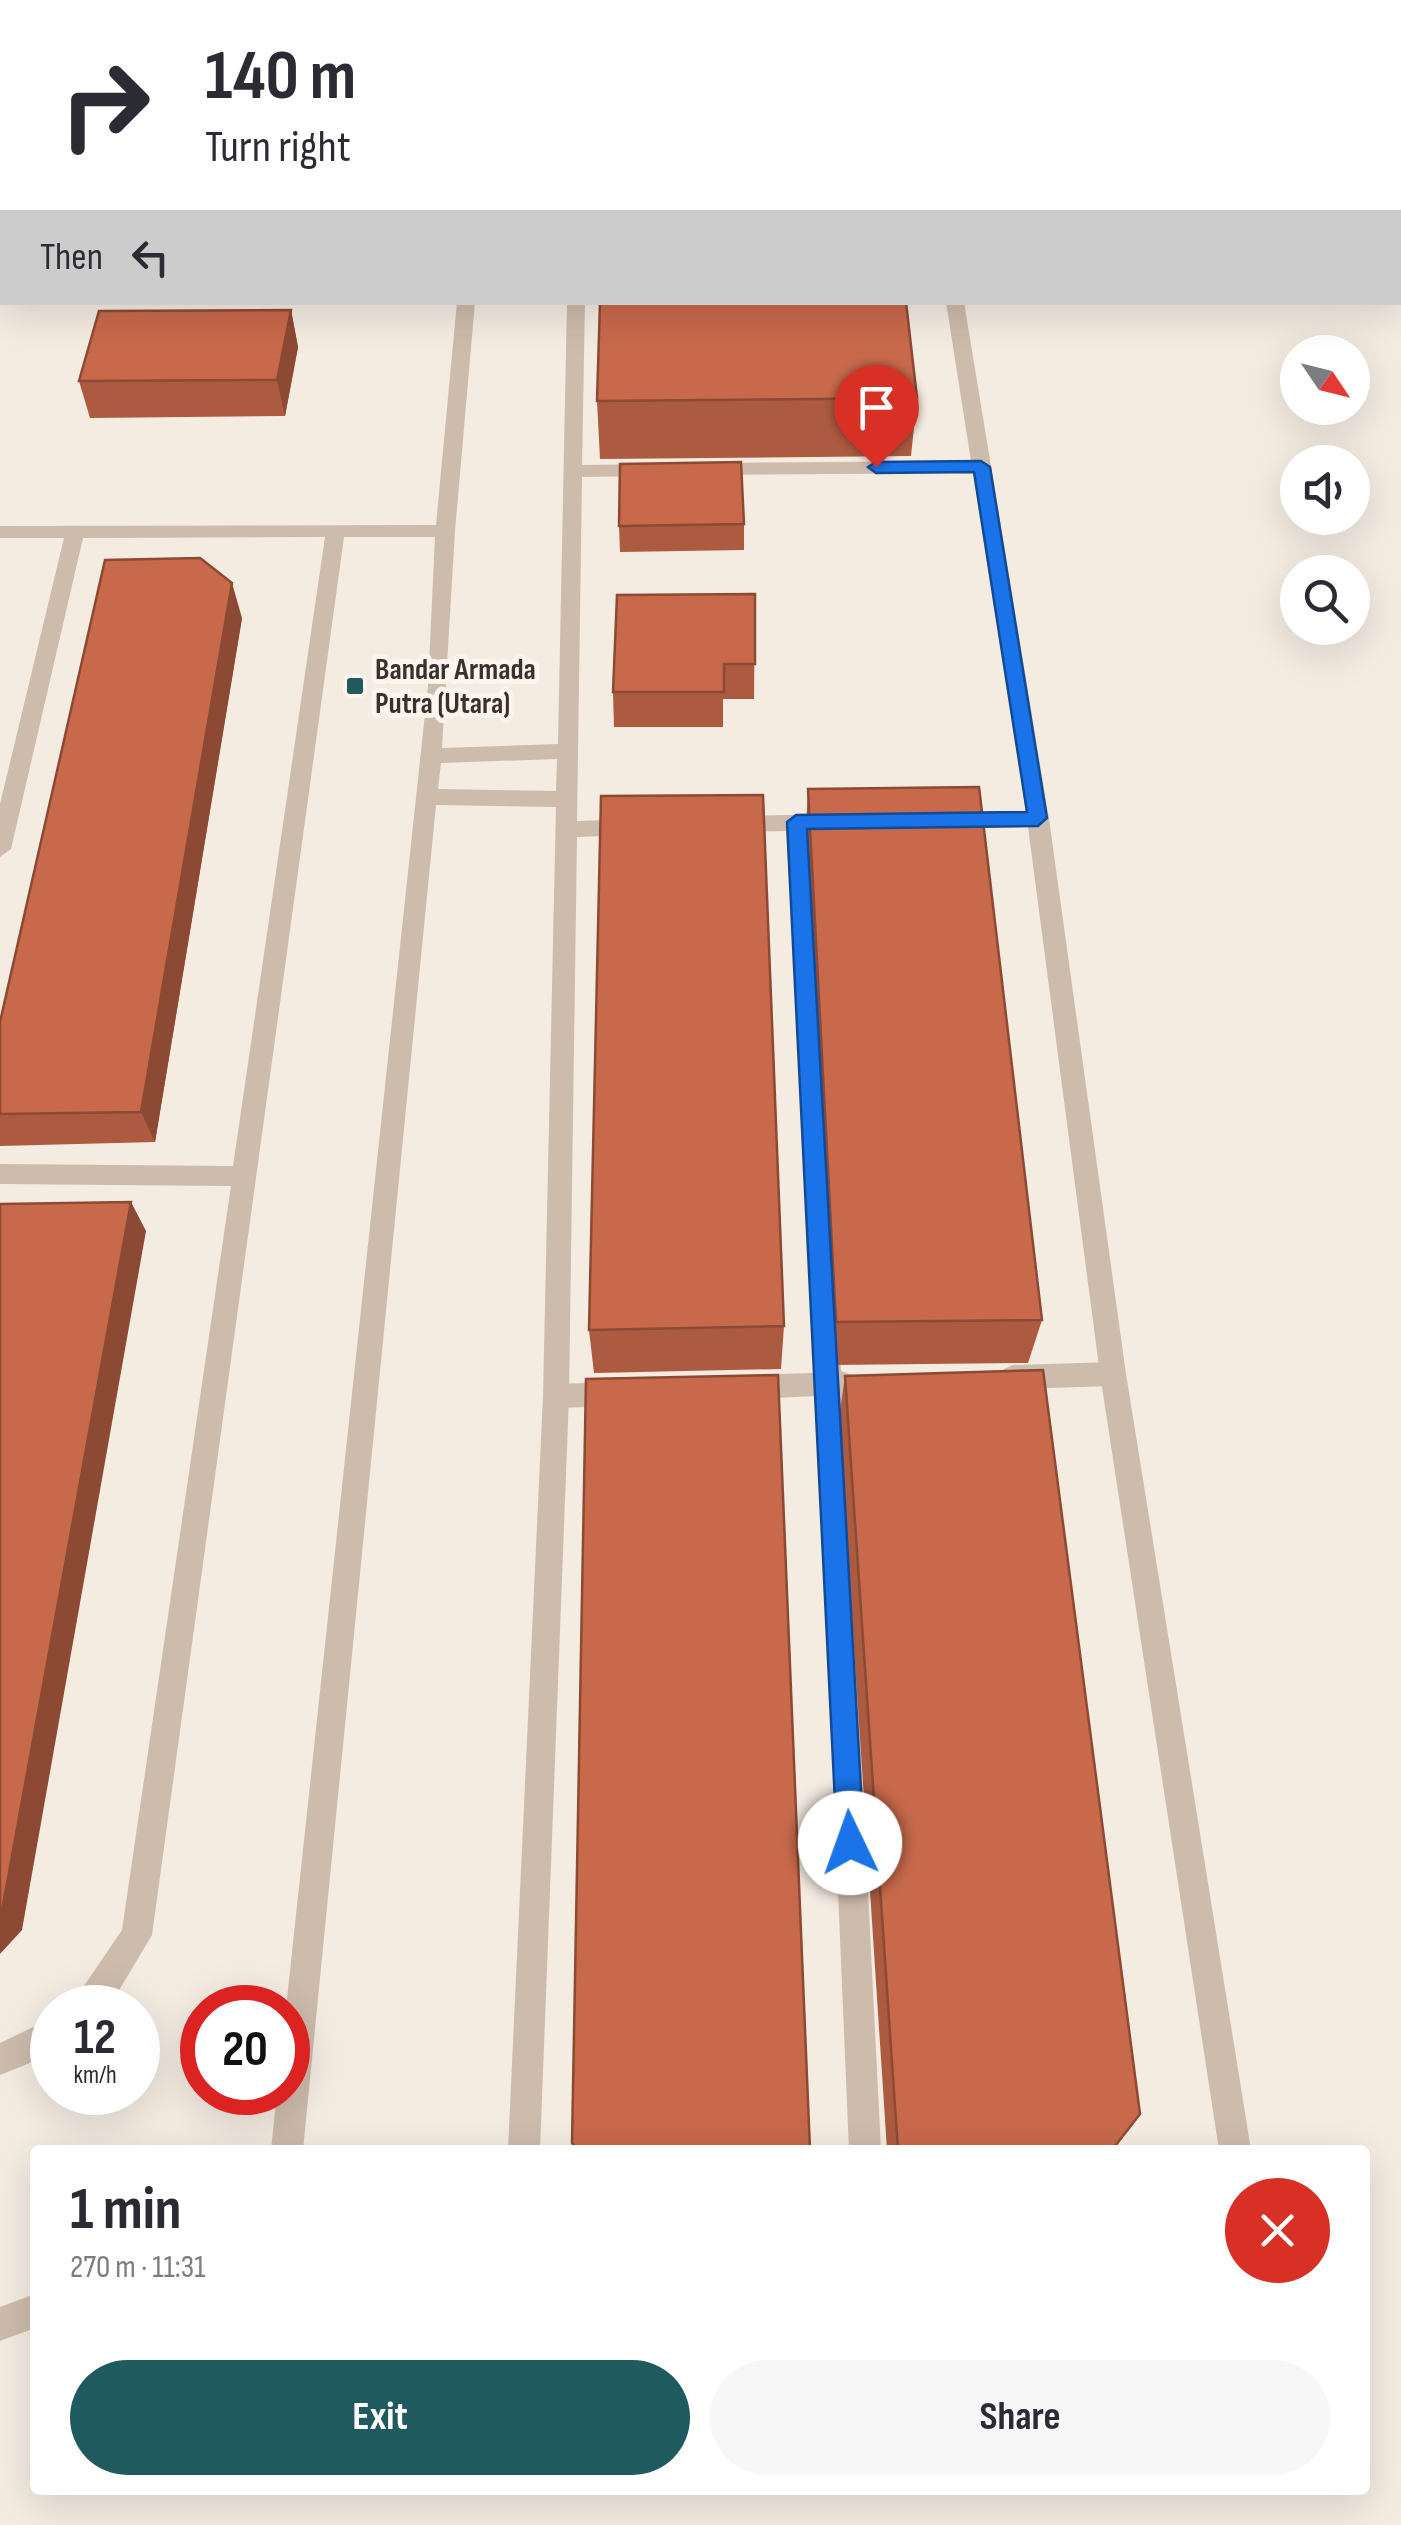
<!DOCTYPE html>
<html lang="en">
<head>
<meta charset="utf-8">
<style>
  body { margin:0; font-family:"Sofia Sans Condensed",sans-serif; background:#f7f7f7; color:#2b2b33; height:100vh; display:flex; flex-direction:column; font-size:38px; white-space:nowrap }
  * { box-sizing:border-box; margin:0 }
  p { font-size:32px; color:#7c7c81 }
  .icon { flex:none; width:55px; height:55px; fill:none; stroke:currentColor; stroke-width:2; stroke-linecap:round; stroke-linejoin:round }
  .map { position:relative; flex:1; overflow:hidden }
  .side { position:absolute; left:30px; top:2145px; width:1340px; height:350px; display:flex; flex-direction:column; background:#fff; border-radius:10px; box-shadow:0 10px 40px #0002 }
  .side>* { flex:none }
  .hud { position:absolute; left:0px; top:0px; width:1402px; height:305px; box-shadow:0 10px 40px #0002; background:#fff; color:#2b2b33; overflow:hidden }
  .needle { width:65px; rotate:125deg }
  .tools { position:absolute; left:1280px; top:335px; display:grid; gap:20px }
  .tools a { display:grid; place-items:center; width:90px; height:90px; border-radius:50%; background:#fff; box-shadow:0 10px 40px #0002; font-size:50px }
  .speed { position:absolute; left:30px; top:1985px; display:flex; gap:20px; font-size:50px; font-weight:700; text-align:center }
  .speed>* { display:grid; place-content:center; width:130px; height:130px; border-radius:50%; background:#fff; box-shadow:0 10px 40px #0002; line-height:1 }
  .speed small { font-size:25px; font-weight:400 }
  .speed .limit { border:15px solid #d22; background:#fff; color:#111 }
  .pin { position:absolute; display:grid; place-items:center; width:85px; height:85px; color:#fff; margin:-102px -42px; border-radius:50% 50% 50% 0; rotate:-45deg; box-shadow:0 0 10px #0007 }
  .pin .icon { rotate:45deg }
  .me { position:absolute; width:110px; margin:-55px; rotate:357deg; stroke-linejoin:round; filter:drop-shadow(0 0 8px #0008) }
  .turn { display:flex; align-items:center; gap:35px; height:210px; padding:0 40px; font-size:45px }
  .turn .icon { width:130px; height:130px; stroke-width:2.5 }
  .turn b { display:block; font-size:70px; line-height:85px }
  .then { display:flex; align-items:center; height:95px; padding:0 40px; background:#0003; gap:20px; font-size:38px }
  .round { display:grid; place-items:center; flex:none; width:105px; height:105px; border-radius:52px; background:#f7f7f7 }
  .summary { display:flex; align-items:center; justify-content:space-between; height:170px; padding:0 40px }
  h1 { font-size:60px; font-weight:700; line-height:75px }
  .action { display:flex; gap:20px; margin-top:auto; padding:20px 40px }
  .action a { flex:1; height:115px; border-radius:60px; background:#1f5a5e; color:#fff; font-size:40px; font-weight:700; line-height:115px; text-align:center }
  .action a+a { background:#f7f7f7; color:#2b2b33 }
  .map>svg:first-child { display:block }
  .lines { fill:none; stroke-linecap:round; stroke-linejoin:round }
  .lane { fill:#cdbbac; fill-rule:evenodd }
  .street { fill:#cdbbac; fill-rule:evenodd }
  .wall { fill:#ac5a40 }
  .shaded-wall { fill:#8c4a34 }
  .building { fill:#c8694b; stroke:#8c4a34; stroke-width:2.5 }
  .route { fill:#1a73e8; stroke:#114b97; stroke-width:2.5 }
  .poi-dot { fill:#1f5a5e; stroke:#fbf5ee; stroke-width:4 }
  .labels { text-anchor:middle; stroke-width:10; stroke-linejoin:round; paint-order:stroke }
  .poi-label { font-size:30px; font-weight:bold; fill:#3b302b; stroke:#fbf5ee; text-anchor:start }
</style>
</head>
<body>
<div class="map">
<svg width="1401" height="2525" viewBox="0 0 1401 2525">
  <rect width="100%" height="100%" fill="#f4ebe1"/>
  <g class="lines">
    <path class="lane" d="M797,815L808,823L841,1371L852,1375L856,1383L852,1391L843,1395L881,2150H849L817,1396L749,1399L740,1395L736,1387L740,1379L749,1375L815,1373L786,823Z
      M1113,1362L1122,1366L1126,1374L1122,1382L1113,1386L1013,1389L1004,1385L1000,1377L1004,1369L1013,1365Z
      M619,1382L628,1386L632,1394L628,1402L619,1406L556,1408L547,1404L543,1396L547,1388L556,1384Z"/>
    <path class="street" d="M487,0H501V2H487Z
      M576,0H590V2H576Z
      M900,0H914V2H900Z
      M457,302H475L455,531L442,748L558,744L567,302H585L582,465L651,464L660,470L651,476L582,477L577,821L633,819L644,827L633,835L577,837L569,1396L540,2150H508L543,1396L556,807L436,805L303,2150H271L277,2092H288L286,2008L428,686L435,537H344L152,1935L109,2007L69,2008L122,1930L231,1186L0,1184V1164L233,1166L325,537L83,538L11,849L0,857V804L64,538H0V526L436,525ZM557,759L556,791L438,789L441,763Z
      M946,302H964L1049,819L1126,1374L1251,2150H1219L1100,1374L1028,827L953,828L942,820L953,812L1026,811L973,473L711,475L702,469L711,463L971,461Z
      M838,814L849,822L838,830L733,832L722,824L733,816Z
      M52,2018V2054L0,2075V2043Z
      M35,2294V2328L0,2341V2307Z"/>
  </g>
  <path class="wall" d="M291,310L298,347L285,416L90,418L79,381Z
    M917,398L911,456L600,459L597,401Z
    M744,524V550L620,552L619,526Z
    M755,594L754,699H723V727H614L613,692Z
    M242,618L155,1142L0,1146V1022Z
    M808,789L1042,1320L1028,1363L831,1365L805,844Z
    M784,1326L781,1369L594,1373L589,1330Z
    M845,1376L1112,2150H887L839,1418Z"/>
  <path class="shaded-wall" d="M291,310L298,347L285,416L277,380Z
    M232,583L242,618L155,1142L141,1112Z
    M131,1202L146,1231L22,1930L0,1954V1917Z"/>
  <path class="building" d="M605,0H870V2H605Z
    M600,302H906L917,398L597,401Z
    M291,310L277,380L79,381L99,311Z
    M741,462L744,524L619,526L620,464Z
    M200,558L232,583L141,1112L0,1114V1022L105,560Z
    M755,594V664H724V692H613L617,595Z
    M979,787L1042,1320L836,1322L808,789Z
    M763,795L784,1326L589,1330L601,796Z
    M131,1202L1,1916L0,1917V1204Z
    M1043,1370L1140,2114L1112,2150H898L845,1376Z
    M778,1375L810,2150H578L572,2143L586,1379Z"/>
  <path class="route" d="M981,461L990,467L1047,818L1038,826L807,829L864,1843L860,1853L850,1857L841,1853L837,1843L787,822L796,815L1027,812L974,472L876,473L868,467L876,462Z"/>
  <rect class="poi-dot" x="345" y="676" width="20" height="20" rx="5"/>
  <g class="labels">
    <g class="poi-label">
      <text x="375" y="679">Bandar Armada<tspan x="375" dy="34">Putra (Utara)</tspan></text>
    </g>
  </g>
</svg>
<div class="tools">
<a><svg class="needle" viewBox="-14 -14 28 28"><path d="M0-13l5 13h-10z" fill="#e53935"/><path d="M0 13l5-13h-10z" fill="#7c7c81"/></svg></a>
<a><svg class="icon" aria-label="sound" viewBox="0 0 24 24"><path d="M4 9h4l5-4v14l-5-4H4zM17 9q2 3 0 6"/></svg></a>
<a><svg class="icon" aria-label="search" viewBox="0 0 24 24"><circle cx="10" cy="10" r="6"/><path d="M15 15l6 6"/></svg></a>
</div>
<div class="speed"><div>12<small>km/h</small></div><div class="limit">20</div></div>
<div class="pin" style="left:876px;top:467px;background:#d93025"><svg class="icon" aria-label="arrive" viewBox="0 0 24 24"><path d="M6 21V4h12l-3 4 3 4H6"/></svg></div>
<svg class="me" style="left:850px;top:1843px" viewBox="-20 -20 40 40"><circle r="19" fill="#fff"/><path d="M0-13L10 11 0 6-10 11z" fill="#1a73e8"/></svg>
<div class="hud">
<div class="turn"><svg class="icon" aria-label="right" viewBox="0 0 24 24"><path d="M7 20v-9h11M14 6l5 5-5 5"/></svg><div><b>140 m</b>Turn right</div></div>
<div class="then">Then<svg class="icon" aria-label="left" viewBox="0 0 24 24"><path d="M17 20v-9H6M10 6l-5 5 5 5"/></svg></div>
</div>
<section class="side">
<div class="summary"><div><h1>1 min</h1><p>270 m · 11:31</p></div><a class="round" style="background:#d93025;color:#fff"><svg class="icon" aria-label="close" viewBox="0 0 24 24"><path d="M6 6l12 12M18 6L6 18"/></svg></a></div>
<div class="action"><a>Exit</a><a>Share</a></div>
</section>
</div>
</body>
</html>
